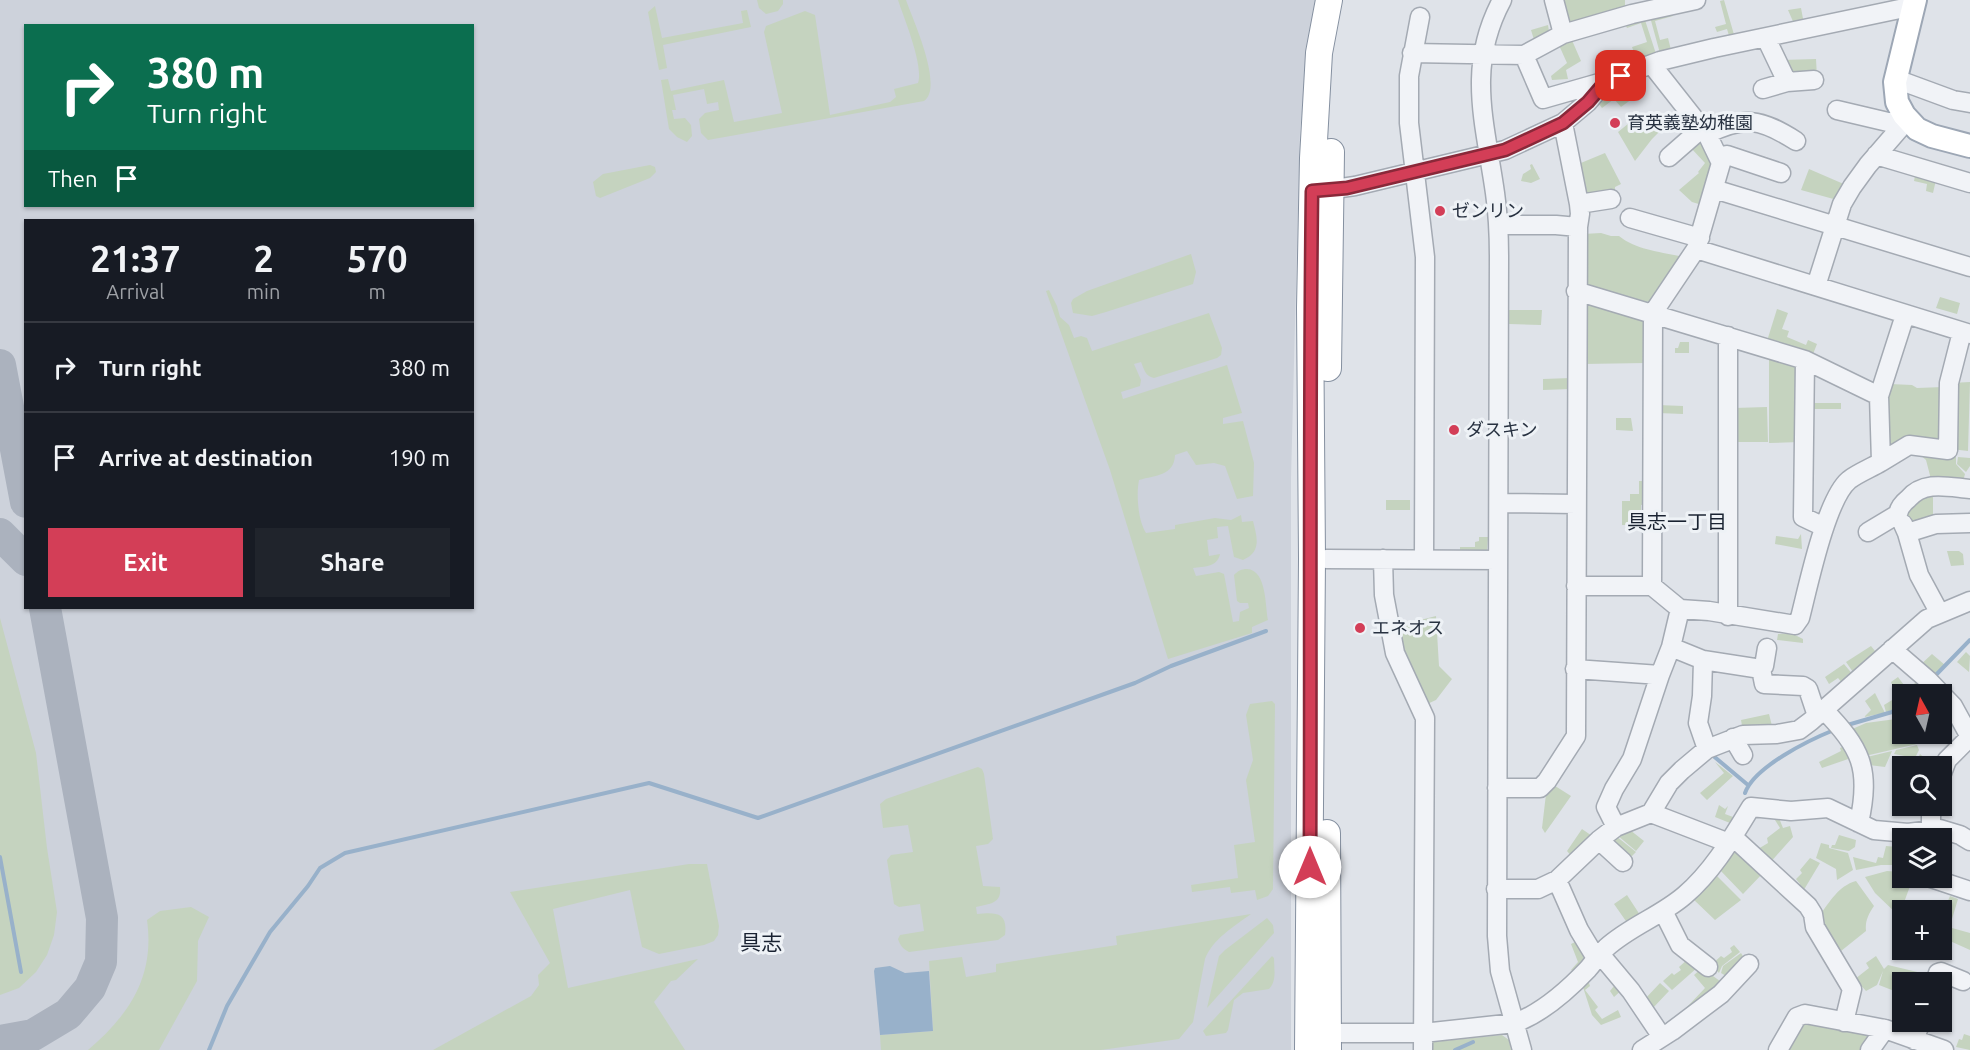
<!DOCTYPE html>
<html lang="en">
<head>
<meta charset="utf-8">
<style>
  body { margin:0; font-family:Ubuntu,"Noto Sans JP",sans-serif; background:#20242c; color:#f1f3f6; height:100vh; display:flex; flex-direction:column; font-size:22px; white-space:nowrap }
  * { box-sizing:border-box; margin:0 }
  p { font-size:20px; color:#9ea1a6 }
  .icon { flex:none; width:33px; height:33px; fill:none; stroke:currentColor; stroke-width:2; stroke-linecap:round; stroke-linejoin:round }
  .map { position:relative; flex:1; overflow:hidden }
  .side { position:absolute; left:24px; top:219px; width:450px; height:390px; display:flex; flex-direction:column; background:#171b24; border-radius:0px; box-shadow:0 2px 4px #0004 }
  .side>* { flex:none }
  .banner { position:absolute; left:24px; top:24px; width:450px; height:183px; border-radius:0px; box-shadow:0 2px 4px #0004; background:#0b6e4f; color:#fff; overflow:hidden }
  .needle { width:39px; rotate:352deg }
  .tools { position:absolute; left:1892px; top:684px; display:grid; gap:12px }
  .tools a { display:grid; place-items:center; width:60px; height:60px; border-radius:0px; background:#171b24; box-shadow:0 2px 4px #0004; font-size:30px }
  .pin { position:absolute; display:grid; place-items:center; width:51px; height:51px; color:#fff; margin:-26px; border-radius:12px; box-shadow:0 3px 9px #0006 }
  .me { position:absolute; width:66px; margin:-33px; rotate:0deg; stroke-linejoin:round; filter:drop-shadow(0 0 4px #0008) }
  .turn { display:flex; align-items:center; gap:21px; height:126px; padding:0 24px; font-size:27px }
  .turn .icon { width:78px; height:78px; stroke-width:2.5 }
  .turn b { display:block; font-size:42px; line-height:51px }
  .then { display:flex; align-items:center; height:57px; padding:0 24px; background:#0003; gap:12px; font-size:22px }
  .eta { display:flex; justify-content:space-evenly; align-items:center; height:102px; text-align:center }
  .eta b { font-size:36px; font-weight:600; line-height:42px }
  .button { display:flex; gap:12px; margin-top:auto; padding:12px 24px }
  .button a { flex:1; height:69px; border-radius:0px; background:#d33e57; color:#fff; font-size:24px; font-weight:600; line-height:69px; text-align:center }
  .button a+a { background:#20242c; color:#f1f3f6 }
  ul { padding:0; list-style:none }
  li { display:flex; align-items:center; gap:18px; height:90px; padding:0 24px; border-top:2px solid #363941 }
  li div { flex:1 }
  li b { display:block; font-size:22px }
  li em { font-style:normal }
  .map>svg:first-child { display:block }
  .built { fill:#cdd2db; fill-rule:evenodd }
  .green { fill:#c5d3bf }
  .water { fill:#98b1ca }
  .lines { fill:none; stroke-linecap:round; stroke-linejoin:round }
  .stream { stroke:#98b1ca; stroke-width:4 }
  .taxiway { stroke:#abb2be; stroke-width:32 }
  .minor-casing { stroke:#a4aab3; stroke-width:21 }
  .major-casing { stroke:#9da7b5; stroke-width:26 }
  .highway-casing { stroke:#8590a0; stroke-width:28 }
  .minor { stroke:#f1f3f7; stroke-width:18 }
  .major { stroke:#fff; stroke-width:22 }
  .highway { stroke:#fff; stroke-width:26 }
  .route-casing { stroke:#892839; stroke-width:15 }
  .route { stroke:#d33e57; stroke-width:10 }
  .poi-dot { fill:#d33e57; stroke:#eef2f6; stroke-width:2 }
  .labels { text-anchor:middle; stroke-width:6; stroke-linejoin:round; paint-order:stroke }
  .poi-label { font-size:18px; fill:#273140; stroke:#eef2f6; text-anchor:start }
  .neighbourhood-label { font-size:20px; fill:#192231; stroke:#eef2f6 }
  .quarter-label { font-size:21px; fill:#192231; stroke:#eef2f6 }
</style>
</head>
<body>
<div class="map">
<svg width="1970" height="1050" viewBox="0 0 1970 1050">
  <rect width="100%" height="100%" fill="#dfe3e9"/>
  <path class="built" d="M0,0H1316L1311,26L1300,131L1291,478V1050H0ZM26,26H472V206H26ZM26,220H472V608H26Z"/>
  <path class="green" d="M757,0H783V4L778,11L766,14L759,8Z
    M898,0H906C913,20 944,87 924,101L708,140L701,133L699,119L705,113L719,110L718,102L707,104L704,89L673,95L676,110H672L674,119L685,118L691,125L692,136L687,142L677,137L669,129L661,80L668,79L671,91L724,80L734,122L782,113L764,32L766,26L805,11L815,15L830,115L890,102L896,97L894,89L918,83C924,66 904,18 898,0Z
    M1558,0H1625V9L1575,26L1564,22Z
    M1724,0L1735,38L1730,39L1727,29L1717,32L1715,27L1726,24L1720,1Z
    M655,6L662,38L743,23L741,11L747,10L751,27L663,45L667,68L659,70L648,12Z
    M1801,8L1804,24L1795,26L1788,10Z
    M1672,11L1673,16L1655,21L1660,40L1668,38L1672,54L1661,57L1650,17Z
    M1644,17L1658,60L1624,71L1620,60L1635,55L1632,47L1647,42L1641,23L1627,28L1625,24Z
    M1548,25L1550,37L1535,43L1531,30Z
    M1571,38L1581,61L1566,70L1568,79L1552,80L1551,76L1567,63L1558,43Z
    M1816,59L1817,77L1790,79L1781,60Z
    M1632,85L1641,95L1638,98L1632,99L1621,107L1614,99L1602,108L1599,104L1612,94Z
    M1639,115L1651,128L1661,121L1665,126L1652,139L1635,161L1618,132Z
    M1703,136L1714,159L1702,205L1692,202L1679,190L1699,173L1698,172L1705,163L1690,147Z
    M1605,153L1621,184L1615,187V190L1583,196L1576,165Z
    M1532,164L1540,179L1531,183L1521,181L1523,174L1531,169L1530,165Z
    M650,165L655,167L656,172L650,178L600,198L596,196L593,182L603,174Z
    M1809,169L1846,185L1837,200L1801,190Z
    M1916,171L1936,180L1933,193L1926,191L1927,184L1914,181Z
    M1601,233L1611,236H1619C1636,250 1662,252 1684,257L1668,274L1651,300L1647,302L1617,293L1616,296L1586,287L1583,234Z
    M1191,254L1196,272L1193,284L1106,312L1092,316L1073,313L1071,303L1073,299L1087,291Z
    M1049,290L1057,306L1060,317L1069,325L1074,338L1081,336L1087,338L1092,351L1209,313L1222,348L1221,355L1217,358L1154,378C1145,376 1144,369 1141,362L1134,364L1141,380L1140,386L1121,392L1123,399L1227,365L1242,413L1223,418V424L1243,421L1254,463L1253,496L1237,499L1225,466L1214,463L1196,465L1187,451L1175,455C1174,476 1156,475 1139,480C1136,495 1138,520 1146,533L1175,529V525L1215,518L1231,520L1241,515L1242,522L1253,521C1257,537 1262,552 1243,560L1234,557L1228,526L1217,527L1218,538L1207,540L1209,556L1220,554C1217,568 1204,566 1193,568L1196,576L1219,572L1224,574L1233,622L1239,621L1240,612L1249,608L1248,603H1240L1237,601L1234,575C1238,571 1241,569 1247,569C1267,570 1265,606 1268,620L1252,627V633L1168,659L1110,470L1046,291Z
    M1940,297L1960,303L1957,314L1936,308Z
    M1587,300L1646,321V363L1583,364V303Z
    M1777,309L1788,313L1782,329L1789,331L1787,337L1806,345L1808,340L1817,344L1813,354L1767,341Z
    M1509,310H1542L1541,325L1509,324Z
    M1680,342H1689V353H1675V348H1678Z
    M1769,355L1796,363L1799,442L1769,443Z
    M1571,378V389L1543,390V379Z
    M1970,382L1968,451L1951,449V383Z
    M1890,384L1912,385L1917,388L1943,387L1941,444L1887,449V395Z
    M1813,403H1841V409H1812Z
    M1658,405L1683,406V414L1658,413Z
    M1767,407L1768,442H1734V408Z
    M1616,418H1631L1633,431L1616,430Z
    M1917,452L1956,456V464L1965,474L1962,485L1932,483L1926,460Z
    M1958,457L1970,458V466L1966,472L1957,464Z
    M1639,481H1646V504L1641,505V513H1633V525H1622V501H1630V494H1639Z
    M1933,488V520L1917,526L1902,513Z
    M1386,500H1410V510H1386Z
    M1801,534L1802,549L1775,544L1776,536L1798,539Z
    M1479,537H1488L1487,551L1460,552V547H1475V542L1479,541Z
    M1947,551H1959L1963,554L1964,565L1951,566Z
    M1436,616L1439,666L1452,679L1436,700L1425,705L1400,648L1397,626Z
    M0,618L36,753L47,848L57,912L54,935L47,955L36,972L19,988L0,995Z
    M1791,633L1803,639V643L1777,640L1778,634Z
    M1871,646L1879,656L1855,675L1846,662Z
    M1966,652L1970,656L1969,672L1957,662Z
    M1932,654L1945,665L1932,677L1918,667Z
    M1844,664L1854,676L1844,685L1838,678L1829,684L1825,677Z
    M1898,677L1907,689L1918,681L1924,685L1912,694H1902V703L1892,710L1886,712L1884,705L1897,697L1891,682Z
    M1875,693L1885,713L1864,717L1871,710L1865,701Z
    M1272,701L1275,704L1273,889L1268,896L1257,900L1255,890L1231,893L1230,887L1192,892L1191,885L1238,878L1234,845L1255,842L1246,780L1253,760L1246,715L1250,704Z
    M1769,714L1773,730L1743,731L1741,720Z
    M1902,715V734H1915L1917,744L1865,756L1850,730L1866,723L1896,719Z
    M1848,744L1854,757L1822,768L1819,762L1841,751L1840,748Z
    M1917,745L1919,750L1915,758L1894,754L1896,750Z
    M1892,751L1885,767L1869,765L1867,757Z
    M1920,754L1929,762L1939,755L1943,758L1939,766L1916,762Z
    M1715,762L1733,776L1707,800L1700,793L1724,773Z
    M978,767L982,769L984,774L993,839L988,844L976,846L983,886L1000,887C1002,904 989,904 976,907L977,914C996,912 1008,912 1005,935L998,940L909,952C903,949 900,945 898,939L900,935L924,931L920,904L899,907L894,904L887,860L891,855L913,852L908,825L883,828L880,804L886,799Z
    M1552,784L1571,796L1545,833L1542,828L1546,794Z
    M1719,805L1725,809L1728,806L1725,814L1733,817L1730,823L1715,817Z
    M1779,818L1783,828L1790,826L1793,837L1768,865L1758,849L1768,843L1767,838L1780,828L1775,820Z
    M1582,829L1595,838L1573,858L1567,851Z
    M1630,830L1644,841L1636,851L1617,835Z
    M1839,835L1856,840L1855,847L1849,851L1831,848L1832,845H1835Z
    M1616,836L1636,852L1628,860L1608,841Z
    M1821,843L1829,845V848L1848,853L1853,870L1837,880L1836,869L1816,858Z
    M1738,845L1764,872L1743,894L1719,869Z
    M1886,846L1897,847L1894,865H1881L1856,870L1853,857L1876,863L1878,857L1883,858Z
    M1810,858L1820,863L1802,893L1797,889L1800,884L1796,879L1802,873L1800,870Z
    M689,864H707L719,926L718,935L714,941L704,945L659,954L642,947L630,890L553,909L568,988L698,959L676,980L671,981L654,1002L685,1050H433L531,996L539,985L538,975L550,963L510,892Z
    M1887,871L1902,872V878H1913L1899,916L1875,893L1865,877Z
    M1716,875L1741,900L1715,920L1692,898Z
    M1856,881L1874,906C1868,915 1865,921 1866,931L1836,955L1819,916C1830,902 1838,886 1856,881Z
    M1627,895L1640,915L1628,924L1614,904Z
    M1950,896L1958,899L1949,929L1941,925V910H1939L1942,902L1947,903Z
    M191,907L209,917L198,941L197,981L159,1050H88C129,1015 155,977 147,920L160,911Z
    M1251,914C1233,927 1213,939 1205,959L1193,1022L1179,1039L1101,1050H881L880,1035L933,1031L929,961L962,957L966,977L996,972V964L1117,945L1116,936Z
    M1267,918L1273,925L1274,933L1207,1008L1219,956L1225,950Z
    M1952,928L1970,933V950L1950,941Z
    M1581,939L1590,955L1576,973L1571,970L1578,962L1571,944Z
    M1734,945L1740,952L1722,966L1719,973L1711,965L1721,956L1724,958L1732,952L1730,948Z
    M1741,953L1744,958L1731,979L1721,973L1723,966Z
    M1272,956L1274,958C1274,969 1277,981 1269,989L1243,993L1234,1000L1228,1030L1226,1033L1206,1036L1203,1031Z
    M1876,956L1884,969L1888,965L1930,975V982H1902V994L1879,985L1883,971L1877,985L1866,991L1855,979L1869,968L1866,963Z
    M1688,959L1698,967L1672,990L1663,981L1672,973L1674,975L1681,970L1679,967Z
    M1600,963L1624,988L1614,997L1610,991L1614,986L1601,970L1588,980L1590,986L1585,990L1598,1007L1595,1010L1602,1019L1618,1010L1621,1017L1601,1025L1592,1015L1582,984Z
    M1702,968L1724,984L1691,1011L1687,1007L1705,988L1694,975Z
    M1660,983L1669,991L1652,1009L1644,1000Z
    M1798,1022L1865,1029L1868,1038L1861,1050H1782Z
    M1964,1034L1970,1036V1050L1956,1047L1959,1039L1962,1040Z
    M1502,1035L1509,1040L1511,1050H1429V1047L1433,1042Z"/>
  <path class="water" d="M890,966L905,973L929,971L933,1031L880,1035L874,971L875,968Z"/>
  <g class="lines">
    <path class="stream" d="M1933,678L1970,640
      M1915,694L1926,685
      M1844,726L1892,712L1902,705
      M1711,754L1748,785
      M1745,793C1754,767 1809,740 1834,730
      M0,857L21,972
      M209,1050L227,1006L270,932L308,886L320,868L345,853L649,783L758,818L1135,683L1171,666L1266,631
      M1455,1050L1473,1042"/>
    <path class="taxiway" d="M0,365L26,502
      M0,534L26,560
      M0,1041L33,1035L68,1014L90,988L101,962L102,918L45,608"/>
    <g class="minor-casing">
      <path id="minor" d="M1502,0C1466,67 1485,122 1495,193C1498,214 1499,235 1499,257L1497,936L1500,971L1522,1050
        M1554,0L1563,34
        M1420,17L1409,76V123L1425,257L1424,559
        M1766,38L1787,82
        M1412,53L1524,55L1563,34L1632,14L1696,0
        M1524,55L1543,99L1606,81
        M1652,65L1708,136L1721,163L1696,249L1653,313L1652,586
        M1896,79L1953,100L1970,103
        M1763,89L1787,82L1814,80
        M1837,110L1888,122H1893L1904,115
        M1563,123L1579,204L1580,214L1578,227
        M1707,134C1744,116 1760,118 1796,141
        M1876,155L1970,183
        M1669,157L1701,129
        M1718,157L1727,155L1781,173
        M1714,189L1970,267
        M1320,191L1355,186L1505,150L1563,123L1588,102L1606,81L1660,61L1714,48L1914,6
        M1579,204L1611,199
        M1630,218L1700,238
        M1696,249L1970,334
        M1816,286L1842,204L1852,187L1868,165L1907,120
        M1576,291L1805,360L1879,396L1881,462C1871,468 1858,473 1849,480C1826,499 1808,587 1800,618L1795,625L1709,611L1680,609L1652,586H1576
        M1728,336V616
        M1805,360L1803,517L1824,527
        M1879,396L1905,315
        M1881,462L1909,445L1948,450L1949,383L1962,332
        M1499,503L1576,504
        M1903,524L1907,533L1936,524L1970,523
        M1868,532L1898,514C1899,508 1903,503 1908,499C1924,480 1948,487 1970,489
        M1907,533L1919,575L1939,612
        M1326,559L1498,560
        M1383,559L1384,595L1395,653L1425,718L1423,1050
        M1671,647L1703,660L1761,669L1764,684L1803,686L1808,689L1817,716
        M1892,649L1928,680L1953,706L1970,737
        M1703,660L1702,696L1698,723L1707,749
        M1575,669L1660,675L1671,647L1680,609
        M1761,669L1764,666L1767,648
        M1823,709C1861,748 1871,768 1859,823
        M1733,738L1743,755
        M1941,776L1947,760L1970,737
        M1497,788H1540L1547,781L1576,736L1578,227L1556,225H1498
        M1651,813L1729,843
        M1616,827L1606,807L1614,789L1632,759L1660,675
        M1733,837L1808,906L1813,914L1815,927L1852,989L1844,1022
        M1931,838V816L1933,806
        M1599,840L1623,862
        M1931,878L1970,891
        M1557,880L1579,930L1596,958
        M1496,889H1538L1557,880L1599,840L1616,827L1651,813L1669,783L1682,770L1707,749L1743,735L1777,734L1799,730L1811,721L1927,619L1970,601
        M1663,911L1680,945L1708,967
        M1600,954L1631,991L1662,1037
        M1935,982L1938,973L1941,972L1963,981
        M1317,1033H1423L1515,1023C1542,1013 1568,990 1588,969C1594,962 1599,954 1606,948C1630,926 1661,916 1685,895C1713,871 1732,838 1751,807L1791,811L1828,808L1874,830L1908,833L1940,829L1960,835L1970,841
        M1914,1040L1921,1022
        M1642,1050L1672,1031L1721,994L1749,964
        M1778,1050L1797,1017L1805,1014L1885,1029
        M1870,1050L1885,1029L1944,1050"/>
    </g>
    <g class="major-casing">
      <path id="major" d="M1915,0L1895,82L1897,102L1904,115L1917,129L1932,136L1970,146"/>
    </g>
    <g class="highway-casing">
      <path id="highway" d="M1328,368L1331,152
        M1327,833L1328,1050
        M1308,1050L1312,559L1310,308L1313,158L1319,53L1329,0"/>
    </g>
    <use href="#minor" class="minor"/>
    <use href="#major" class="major"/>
    <use href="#highway" class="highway"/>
  </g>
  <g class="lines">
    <g class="route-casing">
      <path id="route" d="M1310,867C1311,642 1309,417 1312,191L1347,188L1505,150L1563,123L1588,102L1606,81L1621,76"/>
    </g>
    <use href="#route" class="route"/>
  </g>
  <g class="poi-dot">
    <circle cx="1615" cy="123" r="6"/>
    <circle cx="1440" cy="211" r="6"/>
    <circle cx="1454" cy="430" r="6"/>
    <circle cx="1360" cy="628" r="6"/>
  </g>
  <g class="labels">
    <g class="poi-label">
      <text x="1627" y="129">育英義塾幼稚園</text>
      <text x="1452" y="217">ゼンリン</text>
      <text x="1466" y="436">ダスキン</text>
      <text x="1372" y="634">エネオス</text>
    </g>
    <g class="neighbourhood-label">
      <text x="1677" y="529">具志一丁目</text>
    </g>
    <g class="quarter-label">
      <text x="761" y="950">具志</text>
    </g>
  </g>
</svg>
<div class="tools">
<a><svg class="needle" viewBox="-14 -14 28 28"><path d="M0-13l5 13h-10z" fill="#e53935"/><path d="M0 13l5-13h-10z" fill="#9ea1a6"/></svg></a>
<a><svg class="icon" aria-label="search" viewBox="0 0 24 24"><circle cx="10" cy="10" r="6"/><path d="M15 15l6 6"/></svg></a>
<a><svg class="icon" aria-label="layers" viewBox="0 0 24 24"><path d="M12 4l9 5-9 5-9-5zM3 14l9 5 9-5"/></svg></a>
<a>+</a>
<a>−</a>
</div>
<div class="pin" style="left:1621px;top:76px;background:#d93025"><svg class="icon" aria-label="arrive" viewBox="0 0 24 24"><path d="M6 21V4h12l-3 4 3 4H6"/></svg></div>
<svg class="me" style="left:1310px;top:867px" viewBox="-20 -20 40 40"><circle r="19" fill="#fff"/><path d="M0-13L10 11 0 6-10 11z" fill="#d33e57"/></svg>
<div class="banner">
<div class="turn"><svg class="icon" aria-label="right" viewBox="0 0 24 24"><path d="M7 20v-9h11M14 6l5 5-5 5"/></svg><div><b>380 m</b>Turn right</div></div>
<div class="then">Then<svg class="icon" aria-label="arrive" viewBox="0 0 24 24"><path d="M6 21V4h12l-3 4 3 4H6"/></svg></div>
</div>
<section class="side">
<div class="eta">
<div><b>21:37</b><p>Arrival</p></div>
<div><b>2</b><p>min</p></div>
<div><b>570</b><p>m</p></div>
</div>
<ul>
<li><svg class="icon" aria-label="right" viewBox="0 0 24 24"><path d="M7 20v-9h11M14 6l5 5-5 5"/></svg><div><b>Turn right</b></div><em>380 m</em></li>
<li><svg class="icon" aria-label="arrive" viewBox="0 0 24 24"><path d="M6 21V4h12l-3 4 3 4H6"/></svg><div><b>Arrive at destination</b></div><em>190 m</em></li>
</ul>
<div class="button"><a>Exit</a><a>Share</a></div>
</section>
</div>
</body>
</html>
